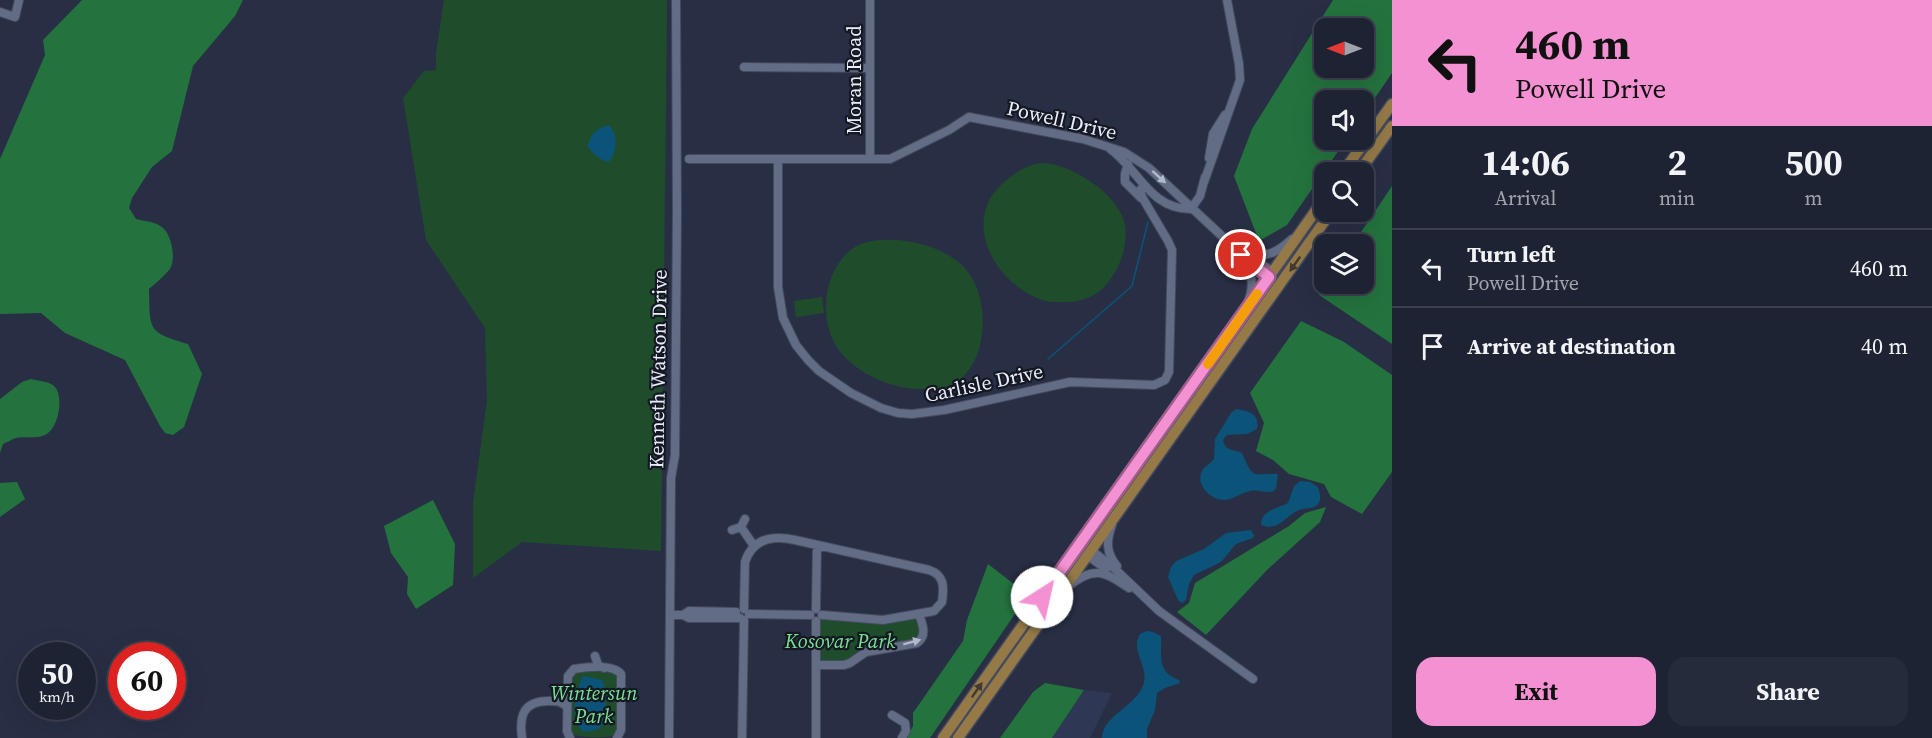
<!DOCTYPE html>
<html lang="en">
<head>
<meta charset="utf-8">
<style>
  body { margin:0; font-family:"Source Serif 4",serif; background:#262b3c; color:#f1f3f6; height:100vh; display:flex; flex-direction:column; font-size:22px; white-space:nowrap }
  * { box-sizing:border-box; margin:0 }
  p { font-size:20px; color:#a1a4ac }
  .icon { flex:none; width:33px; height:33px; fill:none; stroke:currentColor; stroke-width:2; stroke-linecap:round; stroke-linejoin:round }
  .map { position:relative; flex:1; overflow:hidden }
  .panel { display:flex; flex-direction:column; background:#1e2334; width:540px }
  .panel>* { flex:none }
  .top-card { background:#f491d3; color:#111; overflow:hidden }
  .needle { width:39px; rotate:270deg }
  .buttons { position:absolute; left:1314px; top:18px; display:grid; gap:12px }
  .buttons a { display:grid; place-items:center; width:60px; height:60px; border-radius:12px; background:#1e2334; box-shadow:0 6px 24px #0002,0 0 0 2px #3c404f; font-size:30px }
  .speed { position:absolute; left:18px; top:642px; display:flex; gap:12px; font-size:30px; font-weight:700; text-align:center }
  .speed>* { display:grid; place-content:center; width:78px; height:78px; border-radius:50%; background:#1e2334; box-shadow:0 6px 24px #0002,0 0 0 2px #3c404f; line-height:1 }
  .speed small { font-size:15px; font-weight:400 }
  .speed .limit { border:9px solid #d22; background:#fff; color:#111 }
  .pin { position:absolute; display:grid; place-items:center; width:51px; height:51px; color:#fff; margin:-26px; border:3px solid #fff; border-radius:50%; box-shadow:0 2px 6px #0007 }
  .me { position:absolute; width:66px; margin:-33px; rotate:35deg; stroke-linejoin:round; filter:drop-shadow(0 0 4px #0008) }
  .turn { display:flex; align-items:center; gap:21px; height:126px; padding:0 24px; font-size:27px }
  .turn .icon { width:78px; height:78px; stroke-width:2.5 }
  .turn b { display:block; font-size:42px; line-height:51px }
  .eta { display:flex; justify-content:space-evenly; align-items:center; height:102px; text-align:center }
  .eta b { font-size:36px; font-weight:700; line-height:42px }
  .primary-button { display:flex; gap:12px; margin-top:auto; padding:12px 24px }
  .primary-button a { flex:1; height:69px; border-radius:18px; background:#f491d3; color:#111; font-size:24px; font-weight:700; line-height:69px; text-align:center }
  .primary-button a+a { background:#262b3c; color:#f1f3f6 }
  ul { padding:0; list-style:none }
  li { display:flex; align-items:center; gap:18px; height:78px; padding:0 24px; border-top:2px solid #3c404f }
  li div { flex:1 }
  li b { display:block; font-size:22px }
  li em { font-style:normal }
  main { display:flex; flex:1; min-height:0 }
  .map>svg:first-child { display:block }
  .built { fill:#2e3753 }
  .green { fill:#1f4d2c }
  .forest { fill:#24733e; fill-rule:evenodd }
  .water { fill:#0b5379 }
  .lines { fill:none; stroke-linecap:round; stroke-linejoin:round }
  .stream { stroke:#0b5379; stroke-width:1.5 }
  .minor-casing { stroke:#454a5d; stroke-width:10 }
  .major-casing { stroke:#454a5d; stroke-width:13 }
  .minor { stroke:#636c85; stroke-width:8 }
  .major { stroke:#957a48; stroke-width:10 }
  .oneway { fill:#b3b9cc }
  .oneway2 { fill:#413a2f }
  .route-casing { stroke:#9f5e89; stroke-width:15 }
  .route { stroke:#f491d3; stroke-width:10 }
  .slow { stroke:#f59e0b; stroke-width:10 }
  .labels { text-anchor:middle; stroke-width:4.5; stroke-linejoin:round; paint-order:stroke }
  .street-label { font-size:20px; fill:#e8edfc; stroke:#141822 }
  .park-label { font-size:20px; font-style:italic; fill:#7ae094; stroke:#141822 }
</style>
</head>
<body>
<main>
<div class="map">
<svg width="1392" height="738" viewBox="0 0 1392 738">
  <rect width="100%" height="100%" fill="#282f45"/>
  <path class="built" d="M1084,690L1112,693L1090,738H1052Z"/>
  <path class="green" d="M444,0H667L661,551L522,542L473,578V502L487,401L485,328L426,240L403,98L424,71L436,70V53Z
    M1043,163C1071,164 1116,193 1124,221C1130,244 1119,272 1103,288C1094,297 1082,301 1070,302C1059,302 1045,303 1035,297C992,278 962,219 1003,183C1015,172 1026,165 1043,163Z
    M897,240C919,242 940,248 957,261C991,285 992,359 956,382C947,388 935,389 925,389C894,391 851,372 835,344C817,313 826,259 861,244C872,239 886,240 897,240Z
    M822,297L824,313L796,317L794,301Z
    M914,618L920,626L919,638L848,661H823L819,657V624L822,619Z
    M575,671L617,672L619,730L614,736C603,738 581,738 571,734V675Z"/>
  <path class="forest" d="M82,0H243L235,16L193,66L172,151L152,167L132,198L129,208L136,219C144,221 157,222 163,228C172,236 176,259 170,269C164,276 156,283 149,289C150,330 147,332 188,344L202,374L184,427L173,435L165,433L160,426L125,360L65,333L41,313L0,314V159L45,55L43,40Z
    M1333,0H1392V73L1364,114V100H1324V140H1346L1287,225L1259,241L1234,176L1252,129ZM1324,28H1364V68H1324Z
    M1392,186V344L1319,295L1327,284H1364V244H1353Z
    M1301,321L1344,342L1392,375V472L1362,514L1331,497L1324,484L1289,474L1273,460L1256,451L1264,423L1250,393Z
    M31,379C38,381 48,381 54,386C64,395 59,425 48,433C39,440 27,436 16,438C12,439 8,442 3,444L0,453V399L22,382Z
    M17,482L25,499L0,517V483Z
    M433,500L455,544L453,585L416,609L407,594L408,577L391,553L384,526Z
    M1326,507L1320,522L1267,570L1206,635L1177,612L1189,603L1195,583L1289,526L1305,513Z
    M988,564L1028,595L930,738H907L913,726V713L963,641L967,620Z
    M1045,683L1084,690L1052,738H1000L1033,692Z"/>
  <path class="water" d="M608,125C619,133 617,153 609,162C597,159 594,154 587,146L592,135L597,130Z
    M1236,409C1249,411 1260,414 1257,429L1247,434L1227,435L1223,440C1225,451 1233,449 1242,453C1254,481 1252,473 1278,474L1276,488L1274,491C1265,494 1258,489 1250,491C1240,493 1233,500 1223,500C1210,499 1197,486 1201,473C1203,467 1210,464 1214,459L1215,439L1231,413Z
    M1300,481L1310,482L1318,487C1320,493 1322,500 1317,505C1312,510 1305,507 1299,510C1285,516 1279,532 1261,525C1261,510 1277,509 1288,503L1294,486Z
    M1251,530L1254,535L1253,538L1236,544L1221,562L1194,575L1189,584L1186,600L1182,603L1178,600L1168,577L1171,567L1176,561L1204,549L1226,533Z
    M1147,631L1153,632L1161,636C1162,655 1156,672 1179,680L1180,683L1165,688L1157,693L1155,710L1147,729V738H1102C1102,717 1133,707 1142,688C1152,669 1129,652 1140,634Z
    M583,676L602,680C608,690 605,711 604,723L597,730L584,732C569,721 575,690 583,676Z"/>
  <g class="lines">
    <path class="stream" d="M1048,359L1132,286L1148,222"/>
    <g class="minor-casing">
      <path id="minor" d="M0,12L15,17L19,0
        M744,67L870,68
        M1109,148C1139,169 1149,209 1191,209
        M1209,158L1213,134L1225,115
        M689,159H890L949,130L969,117L1083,139L1124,152L1149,168L1224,238L1273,272
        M778,159V287L783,318L796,345L808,360L819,371L851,393L881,408L898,413L912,414L944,410L1070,382L1154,385L1165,380L1169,372L1172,250L1168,241L1142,197L1140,190L1144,186
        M870,159V0
        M1128,164L1125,174V182L1141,198
        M1204,182L1240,80L1239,64L1227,0
        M1191,209L1200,196L1205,177
        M1231,247C1247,265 1258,276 1248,302
        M1248,251C1266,260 1279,251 1292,239
        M1248,261L1269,277
        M1112,525C1106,541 1106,553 1117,566
        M741,527L754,546
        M732,530L741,527L745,519
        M1091,550L1115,569L1159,611L1253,679
        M1087,555L1106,569
        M1069,586C1094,565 1105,572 1129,588
        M744,609L745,562C753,538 773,535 795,540L929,570C945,575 944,588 942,602L934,611L883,620L822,615
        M816,609L817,545
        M749,614L810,615
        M671,615H683L689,618H740
        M683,615L689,611L736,612
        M595,656L598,665L604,668
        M816,665H844L850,663L866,652L917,643C928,635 922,624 919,614
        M892,715L905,723L906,731L902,738
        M522,738C519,716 523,701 549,701C557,701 561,701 567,707
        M570,738L567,731L568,676L574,669C587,667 613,664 621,674V730L617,738
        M669,738L671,478L675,455L677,213L676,0
        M742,738L744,620
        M816,738V621"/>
    </g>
    <g class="major-casing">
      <path id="major" d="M1343,172L1392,104
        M1359,172L1392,126
        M943,738L1324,199
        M958,738L1331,212"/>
    </g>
    <use href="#minor" class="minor"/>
    <use href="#major" class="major"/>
  </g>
  <defs><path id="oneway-solid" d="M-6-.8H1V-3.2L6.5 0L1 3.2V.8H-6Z" transform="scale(1.5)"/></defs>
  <g class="oneway">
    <use href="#oneway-solid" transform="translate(1159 177) rotate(42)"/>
    <use href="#oneway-solid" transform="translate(912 642) rotate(-15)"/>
  </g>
  <g class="oneway2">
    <use href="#oneway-solid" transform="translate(1295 264) rotate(125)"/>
    <use href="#oneway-solid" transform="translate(977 690) rotate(-55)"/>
  </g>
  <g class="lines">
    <g class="route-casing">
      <path id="route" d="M1042,597L1269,277L1241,255"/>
    </g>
    <use href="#route" class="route"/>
    <path class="slow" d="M1208,364L1257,294"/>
  </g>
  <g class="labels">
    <g class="street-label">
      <text transform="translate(854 80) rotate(-90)" y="7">Moran Road</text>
      <text transform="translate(1062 120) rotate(13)" y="7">Powell Drive</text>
      <text transform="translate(658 369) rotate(-89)" y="7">Kenneth Watson Drive</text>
      <text transform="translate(984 383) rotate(-12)" y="7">Carlisle Drive</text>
    </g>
    <g class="park-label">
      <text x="840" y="648">Kosovar Park</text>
      <text x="594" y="700">Wintersun<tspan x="594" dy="23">Park</tspan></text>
    </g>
  </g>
</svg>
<div class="buttons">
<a><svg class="needle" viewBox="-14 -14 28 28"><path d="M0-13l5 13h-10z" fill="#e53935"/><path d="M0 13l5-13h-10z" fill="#a1a4ac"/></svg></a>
<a><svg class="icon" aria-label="sound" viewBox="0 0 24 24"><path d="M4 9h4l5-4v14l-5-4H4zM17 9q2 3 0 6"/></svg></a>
<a><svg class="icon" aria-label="search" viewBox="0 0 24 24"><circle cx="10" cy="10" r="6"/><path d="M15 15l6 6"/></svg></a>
<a><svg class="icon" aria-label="layers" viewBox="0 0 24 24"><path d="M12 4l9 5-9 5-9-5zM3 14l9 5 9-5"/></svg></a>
</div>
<div class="speed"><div>50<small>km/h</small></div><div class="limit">60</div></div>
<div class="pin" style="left:1241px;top:255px;background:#d93025"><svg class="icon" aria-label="arrive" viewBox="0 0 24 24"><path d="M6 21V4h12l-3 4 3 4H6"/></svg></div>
<svg class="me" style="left:1042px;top:597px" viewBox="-20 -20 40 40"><circle r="19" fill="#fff"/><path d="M0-13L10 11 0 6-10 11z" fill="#f491d3"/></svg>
</div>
<section class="panel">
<div class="top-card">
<div class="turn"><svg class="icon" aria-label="left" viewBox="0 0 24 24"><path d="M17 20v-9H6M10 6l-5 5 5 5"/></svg><div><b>460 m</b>Powell Drive</div></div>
</div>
<div class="eta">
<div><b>14:06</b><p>Arrival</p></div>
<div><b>2</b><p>min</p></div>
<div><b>500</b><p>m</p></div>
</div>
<ul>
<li><svg class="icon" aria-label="left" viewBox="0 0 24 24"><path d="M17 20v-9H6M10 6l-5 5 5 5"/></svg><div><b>Turn left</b><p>Powell Drive</p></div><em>460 m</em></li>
<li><svg class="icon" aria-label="arrive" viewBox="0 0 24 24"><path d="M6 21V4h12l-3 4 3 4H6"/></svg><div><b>Arrive at destination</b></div><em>40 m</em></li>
</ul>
<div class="primary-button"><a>Exit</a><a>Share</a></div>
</section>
</main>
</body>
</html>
